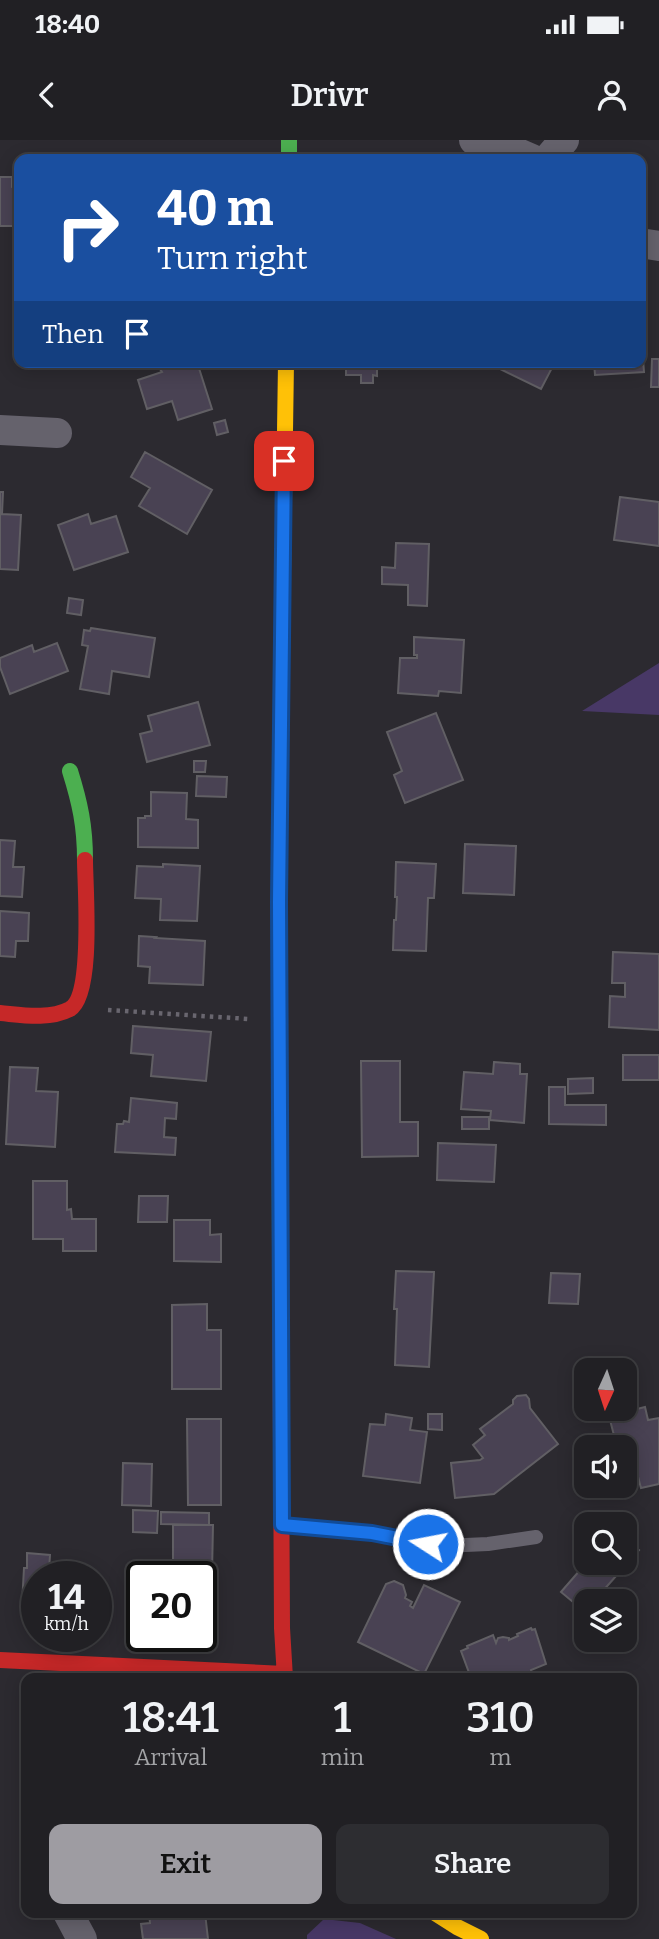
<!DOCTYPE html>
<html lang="en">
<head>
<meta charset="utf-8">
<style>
  body { margin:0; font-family:Bitter,serif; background:#2d2d31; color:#f1f3f6; height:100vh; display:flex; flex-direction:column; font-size:26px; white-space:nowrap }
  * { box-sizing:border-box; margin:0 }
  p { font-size:23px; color:#a2a3a6 }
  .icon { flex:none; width:38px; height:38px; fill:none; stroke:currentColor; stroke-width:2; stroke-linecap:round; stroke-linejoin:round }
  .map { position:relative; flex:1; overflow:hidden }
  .panel { position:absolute; left:21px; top:1533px; width:616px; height:245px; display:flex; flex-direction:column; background:#212024; border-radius:14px; box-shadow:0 4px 18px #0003,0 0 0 2px #3e3e41 }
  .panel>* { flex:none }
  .top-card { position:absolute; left:14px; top:14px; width:632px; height:214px; border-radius:14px; box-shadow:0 4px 18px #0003,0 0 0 2px #3e3e41; background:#1a4fa0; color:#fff; overflow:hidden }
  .needle { width:46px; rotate:183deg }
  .tools { position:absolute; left:574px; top:1218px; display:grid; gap:14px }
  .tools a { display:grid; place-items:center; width:63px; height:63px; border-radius:14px; background:#212024; box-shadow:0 4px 18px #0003,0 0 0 2px #3e3e41; font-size:35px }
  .speed { position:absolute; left:21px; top:1421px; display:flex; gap:14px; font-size:35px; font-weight:700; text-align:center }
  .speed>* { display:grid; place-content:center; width:91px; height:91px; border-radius:50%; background:#212024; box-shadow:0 4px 18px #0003,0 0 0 2px #3e3e41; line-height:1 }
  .speed small { font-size:18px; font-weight:400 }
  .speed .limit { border:4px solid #111; border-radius:10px; background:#fff; color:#111 }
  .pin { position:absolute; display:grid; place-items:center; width:60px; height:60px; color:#fff; margin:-30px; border-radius:14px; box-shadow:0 4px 10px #0006 }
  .me { position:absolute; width:77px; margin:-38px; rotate:281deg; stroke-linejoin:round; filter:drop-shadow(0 0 5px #0008) }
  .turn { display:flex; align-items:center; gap:24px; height:147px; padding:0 28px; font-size:32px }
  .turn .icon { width:91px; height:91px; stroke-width:2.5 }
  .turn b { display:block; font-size:49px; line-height:60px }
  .then { display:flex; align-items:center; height:66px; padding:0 28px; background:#0003; gap:14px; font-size:26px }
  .eta { display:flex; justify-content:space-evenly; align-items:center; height:119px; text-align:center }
  .eta b { font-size:42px; font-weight:600; line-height:49px }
  .primary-button { display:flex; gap:14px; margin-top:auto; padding:14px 28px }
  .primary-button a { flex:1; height:80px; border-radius:14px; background:#9e9ca2; color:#111; font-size:28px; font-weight:600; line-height:80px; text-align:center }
  .primary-button a+a { background:#2d2d31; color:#f1f3f6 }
  .status { display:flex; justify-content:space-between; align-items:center; height:49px; padding:0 35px; background:#212024; direction:ltr }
  .status svg { height:19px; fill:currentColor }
  header { display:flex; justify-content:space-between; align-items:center; height:91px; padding:0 28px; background:#212024; font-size:32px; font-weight:600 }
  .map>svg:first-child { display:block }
  .green { fill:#483866 }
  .building { fill:#494253; stroke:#615f64; stroke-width:2 }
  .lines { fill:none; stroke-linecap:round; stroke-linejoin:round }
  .path { stroke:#69666f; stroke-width:4.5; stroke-dasharray:3.5 5; stroke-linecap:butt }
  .lane { stroke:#65626c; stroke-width:14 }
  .street { stroke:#65626c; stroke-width:30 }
  .fast { stroke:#4caf50; stroke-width:16 }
  .slow { stroke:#ffc107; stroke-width:16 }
  .jam { stroke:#c62828; stroke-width:16 }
  .route-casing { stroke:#114b97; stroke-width:18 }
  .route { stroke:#1a73e8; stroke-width:12 }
</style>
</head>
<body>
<div class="status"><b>18:40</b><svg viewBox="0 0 49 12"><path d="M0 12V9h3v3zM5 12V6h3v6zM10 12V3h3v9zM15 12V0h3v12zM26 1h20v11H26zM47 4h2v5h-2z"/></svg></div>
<header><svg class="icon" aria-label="back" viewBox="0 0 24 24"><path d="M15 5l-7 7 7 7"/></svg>Drivr<svg class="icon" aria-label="person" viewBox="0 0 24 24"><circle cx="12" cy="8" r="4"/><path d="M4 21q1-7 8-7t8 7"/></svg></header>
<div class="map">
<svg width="659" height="1799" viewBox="0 0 659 1799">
  <rect width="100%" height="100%" fill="#2c2a30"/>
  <path class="green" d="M659,523V575L582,571Z
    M324,1779L360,1783L396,1799H307V1795Z"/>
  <path class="building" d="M0,37H12V47L19,48V86H0Z
    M17,156H19V213L14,212Z
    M640,181L644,232L595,235L594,222H640Z
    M652,219H659V247H651Z
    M181,222H197L212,269L178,280L172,261L147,269L138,240L162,232L160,229Z
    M346,222H377V236L373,235V243H361V235H346Z
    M486,222H555L541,249Z
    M225,280L228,292L217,295L214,283Z
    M145,312L212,350L187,394L139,366L150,348L131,337Z
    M0,352H3L2,374L21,375L18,430L0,429Z
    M620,357L659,362V406L614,400Z
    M88,374L91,384L116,376L128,412L74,430L58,385Z
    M396,403L429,404L427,466L408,465V445L382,444V427L395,428Z
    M69,458L83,460L81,475L67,473Z
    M91,488L155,498L149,537L112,531L109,554L80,549L88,506L82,505L84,490L90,491Z
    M414,497L464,500L461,553L439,551L438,556L398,553L400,518H417V515H414Z
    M57,503L68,531L10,554L0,527V518L32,505L34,512Z
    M198,562L210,605L147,622L140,594L152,591L148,576Z
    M436,573L463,640L405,663L394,635L402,631L387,592Z
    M194,621H206L205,632H194Z
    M197,636L227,637L226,657L196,656Z
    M151,652L187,653L186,679L198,680V708L138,707V678H145V676H151Z
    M0,700L15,701L13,727H24L22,757L0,756Z
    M465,704L516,706L514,755L463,753Z
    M396,722L436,724L434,758H428L426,811L393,810L394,780H396L397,757H395Z
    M163,724L200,726L197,781L160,780L161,759L135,758L137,726L163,727Z
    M0,771L29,773L28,801H16L15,817L0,816Z
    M139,796L156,797L155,798L205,801L203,845L149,843L150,827L138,826Z
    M613,812L659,814V890L609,887L610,856L625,857V843H612Z
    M133,886L211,892L206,941L151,936L153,915L131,913Z
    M623,915H659V940H623Z
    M361,921H400V982H418V1016L362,1017Z
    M494,922L520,924V934H527L524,983L490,980L491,971L461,969L464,932L493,934Z
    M10,927L38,928L36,951L58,952L55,1007L6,1004Z
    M593,938V953L568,954V939Z
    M549,947H565V965H606V985L549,984Z
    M131,958L177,963L176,979L165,978L164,997L176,998L175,1015L115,1012L117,984H123L124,981L129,982Z
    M462,977H489V989H462Z
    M438,1003L496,1005L494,1042L437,1040Z
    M33,1041H67V1070L71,1069L72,1079H96V1111H63V1099H33Z
    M139,1056H168L167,1082H138Z
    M174,1080H210V1095L221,1094V1122L174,1121Z
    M396,1131L434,1132L429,1227L395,1225L397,1169H394Z
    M551,1133L580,1134L578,1164L549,1163Z
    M207,1164V1190H221V1249H172V1165Z
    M526,1255L529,1259L530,1268L558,1304L494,1354L455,1358L451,1323L480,1320L483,1318L473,1305L485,1295L480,1289L513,1264V1260L517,1256Z
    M645,1267L648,1280L659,1278V1344L641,1348L637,1333L635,1334L633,1325L629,1326L625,1307H617L609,1276Z
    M386,1274L412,1278L410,1290L427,1292L420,1343L363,1336L370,1284L385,1285Z
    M428,1274H442V1290L428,1289Z
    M187,1279H221V1365H188Z
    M123,1323L152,1324L151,1366L122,1365Z
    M133,1370L158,1371L157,1393L133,1392Z
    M161,1372L209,1373V1385L161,1384Z
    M173,1385H213L212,1433H218L217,1464L201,1463V1437H173Z
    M625,1398L639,1410L594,1461H586L585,1472L561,1452L581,1429L580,1428L585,1422L581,1419L586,1412V1423H625Z
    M27,1413L50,1415L49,1430L90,1432V1437H37V1465L22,1464L24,1428H27Z
    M394,1441L403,1445L406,1455L405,1458L412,1462L410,1466L413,1468L424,1445L460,1462L424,1534L358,1502L386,1444Z
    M139,1448H142V1488H138Z
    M531,1488L532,1490L535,1489L546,1524L531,1530L534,1538H471L461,1511L468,1508L467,1506L493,1495L496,1503L498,1498L503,1497L509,1498V1500L518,1496L517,1494Z
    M149,1773H205L208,1799H143L141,1784L150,1783Z"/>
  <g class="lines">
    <path class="path" d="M108,870L249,879"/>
    <path class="lane" d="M284,1385L372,1393L443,1406L488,1404L536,1397"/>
    <path class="street" d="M474,0L511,10L532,19
      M548,19L564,0
      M640,103L659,106
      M0,290L57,293
      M68,1773L82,1799"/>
    <path class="fast" d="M289,0V19
      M70,631C80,663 85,686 85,720
      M280,1109L279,762L283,431"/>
    <path class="slow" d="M283,431L286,222
      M435,1773L457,1787L481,1799"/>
    <path class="jam" d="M0,873C22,875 49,880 70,869C94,855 85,747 85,720
      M280,1109L282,1488L285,1538
      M0,1520L284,1534"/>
  </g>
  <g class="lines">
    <g class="route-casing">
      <path id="route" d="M284,321L279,762L282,1385L372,1393L428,1404"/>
    </g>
    <use href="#route" class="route"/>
  </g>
</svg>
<div class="tools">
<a><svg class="needle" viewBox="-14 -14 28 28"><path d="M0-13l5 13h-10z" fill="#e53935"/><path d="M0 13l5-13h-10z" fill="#a2a3a6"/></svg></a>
<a><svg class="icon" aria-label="sound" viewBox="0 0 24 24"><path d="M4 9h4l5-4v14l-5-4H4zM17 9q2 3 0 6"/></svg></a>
<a><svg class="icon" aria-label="search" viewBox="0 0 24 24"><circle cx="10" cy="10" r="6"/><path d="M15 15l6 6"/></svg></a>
<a><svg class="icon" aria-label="layers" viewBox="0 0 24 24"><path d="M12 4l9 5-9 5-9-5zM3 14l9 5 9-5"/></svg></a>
</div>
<div class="speed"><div>14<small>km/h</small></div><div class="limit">20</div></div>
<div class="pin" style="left:284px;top:321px;background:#d93025"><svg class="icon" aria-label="arrive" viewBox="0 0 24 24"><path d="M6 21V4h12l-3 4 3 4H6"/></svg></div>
<svg class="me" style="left:428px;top:1404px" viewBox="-20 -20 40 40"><circle r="17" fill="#1a73e8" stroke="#fff" stroke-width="3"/><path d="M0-11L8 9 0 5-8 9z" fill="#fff"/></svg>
<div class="top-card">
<div class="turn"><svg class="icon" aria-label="right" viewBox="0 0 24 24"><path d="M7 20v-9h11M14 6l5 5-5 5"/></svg><div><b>40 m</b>Turn right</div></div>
<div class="then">Then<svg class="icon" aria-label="arrive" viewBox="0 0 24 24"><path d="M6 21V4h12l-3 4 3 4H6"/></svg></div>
</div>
<section class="panel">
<div class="eta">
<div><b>18:41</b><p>Arrival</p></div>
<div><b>1</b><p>min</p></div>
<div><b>310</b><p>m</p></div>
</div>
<div class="primary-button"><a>Exit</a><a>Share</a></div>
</section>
</div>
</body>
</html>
